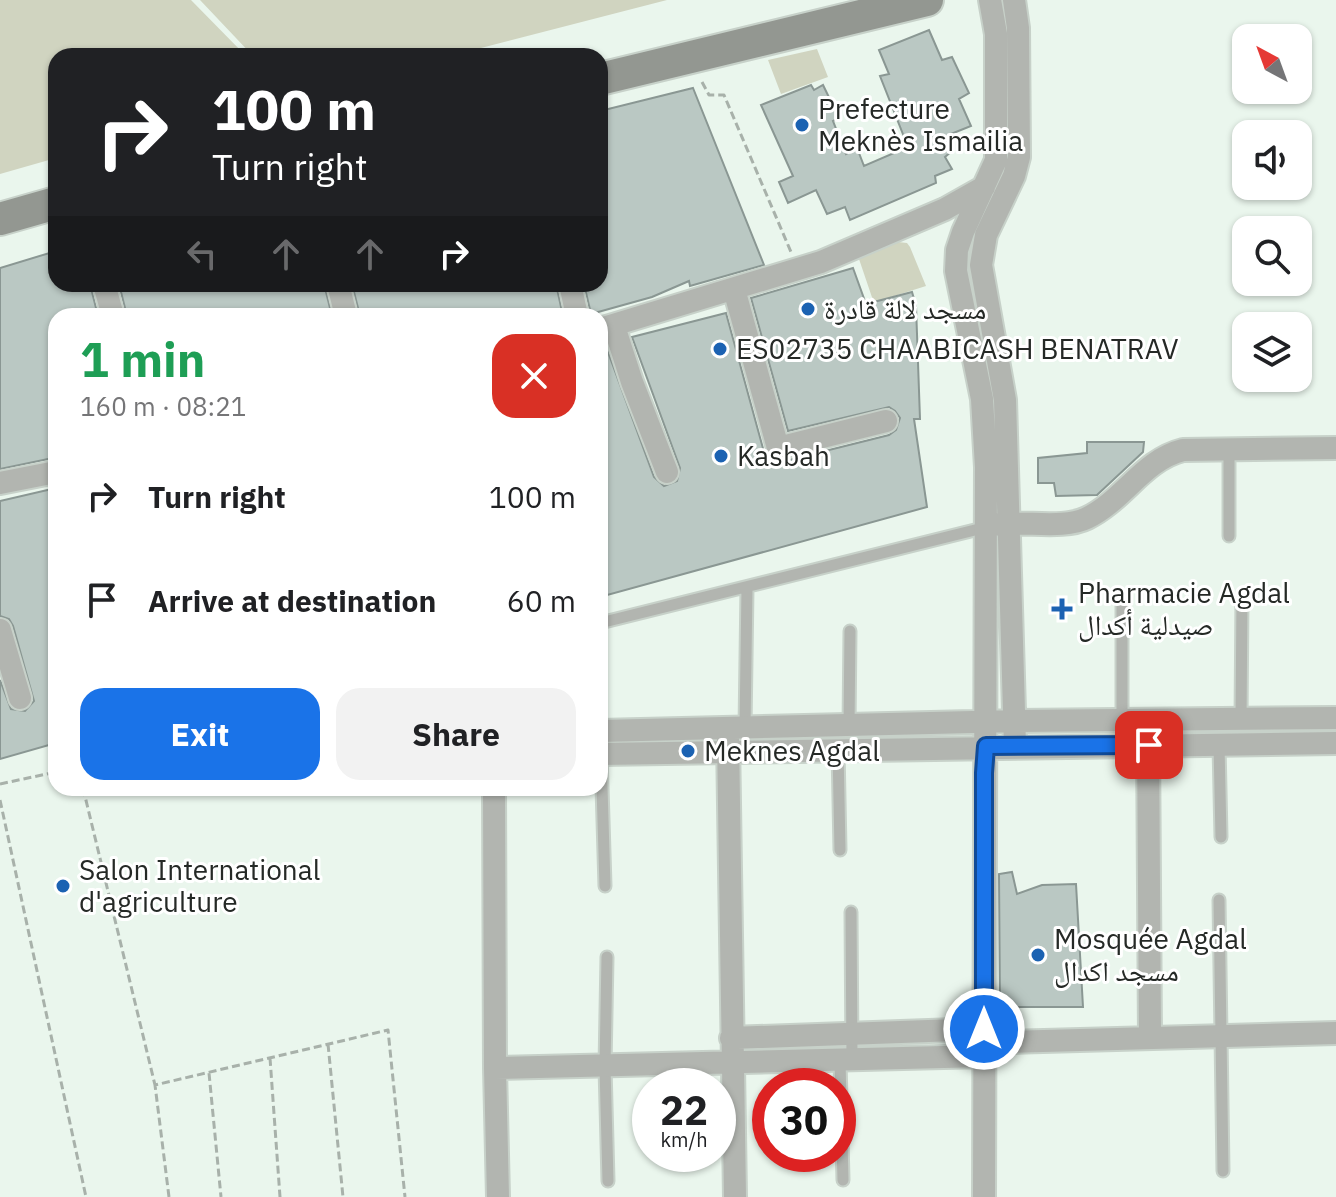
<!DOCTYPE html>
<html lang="en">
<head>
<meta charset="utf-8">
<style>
  body { margin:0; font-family:"IBM Plex Sans","Noto Naskh Arabic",sans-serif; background:#f2f2f2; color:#202124; height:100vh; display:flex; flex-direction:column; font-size:30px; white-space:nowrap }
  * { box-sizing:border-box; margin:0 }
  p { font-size:26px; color:#757577 }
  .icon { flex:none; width:44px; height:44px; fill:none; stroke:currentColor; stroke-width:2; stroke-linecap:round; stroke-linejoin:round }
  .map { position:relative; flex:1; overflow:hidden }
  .panel { position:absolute; left:48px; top:308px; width:560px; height:488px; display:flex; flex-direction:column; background:#fff; border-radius:24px; box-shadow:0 2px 6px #0004 }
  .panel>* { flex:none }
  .banner { position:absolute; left:48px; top:48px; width:560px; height:244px; border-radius:24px; box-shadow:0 2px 6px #0004; background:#202124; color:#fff; overflow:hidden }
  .needle { width:52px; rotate:319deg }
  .tools { position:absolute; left:1232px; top:24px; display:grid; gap:16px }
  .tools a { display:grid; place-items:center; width:80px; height:80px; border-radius:16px; background:#fff; box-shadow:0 2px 6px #0004; font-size:40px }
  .speed { position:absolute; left:632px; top:1068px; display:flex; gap:16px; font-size:40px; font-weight:700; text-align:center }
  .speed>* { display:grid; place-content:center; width:104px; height:104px; border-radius:50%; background:#fff; box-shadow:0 2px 6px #0004; line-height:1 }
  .speed small { font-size:20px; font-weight:400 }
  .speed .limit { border:12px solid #d22; background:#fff; color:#111 }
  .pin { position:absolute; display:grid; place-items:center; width:68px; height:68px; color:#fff; margin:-34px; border-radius:16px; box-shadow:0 4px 12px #0006 }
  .me { position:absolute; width:88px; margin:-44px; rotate:0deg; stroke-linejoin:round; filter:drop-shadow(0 0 6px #0008) }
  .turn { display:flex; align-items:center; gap:28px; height:168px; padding:0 32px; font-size:36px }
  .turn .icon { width:104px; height:104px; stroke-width:2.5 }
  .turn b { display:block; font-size:56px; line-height:68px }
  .lanes { display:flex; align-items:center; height:76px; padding:0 32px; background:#0003; justify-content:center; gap:40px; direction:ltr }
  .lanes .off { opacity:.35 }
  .round { display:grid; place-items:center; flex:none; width:84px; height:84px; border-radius:24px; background:#f2f2f2 }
  .overview { display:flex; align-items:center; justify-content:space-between; height:136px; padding:0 32px }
  h1 { font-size:48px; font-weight:800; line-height:60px; color:#1e9e55 }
  .action { display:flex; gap:16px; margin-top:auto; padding:16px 32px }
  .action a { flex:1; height:92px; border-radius:24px; background:#1a73e8; color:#fff; font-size:32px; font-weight:800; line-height:92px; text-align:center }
  .action a+a { background:#f2f2f2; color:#202124 }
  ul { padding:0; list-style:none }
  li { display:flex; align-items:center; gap:24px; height:104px; padding:0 32px }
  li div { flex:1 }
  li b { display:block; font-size:30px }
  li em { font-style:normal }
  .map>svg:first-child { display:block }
  .green { fill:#d0d4c0 }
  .building { fill:#bac8c3; stroke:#8a9793; stroke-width:2 }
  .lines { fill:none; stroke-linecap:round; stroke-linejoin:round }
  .lane-casing { stroke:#c7d1c9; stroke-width:15 }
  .street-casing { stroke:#c7d1c9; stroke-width:26 }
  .secondary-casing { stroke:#c7d1c9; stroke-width:36 }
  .path { stroke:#a8b1aa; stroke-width:3; stroke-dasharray:8 4; stroke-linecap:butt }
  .lane { stroke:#b2b5b0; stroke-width:11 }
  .street { stroke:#b2b5b0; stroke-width:22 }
  .secondary { stroke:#939791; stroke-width:32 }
  .route-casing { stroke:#114b97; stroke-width:20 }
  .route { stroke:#1a73e8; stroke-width:14 }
  .poi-dot { fill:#1b62b2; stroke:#fff; stroke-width:3 }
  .labels { text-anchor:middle; stroke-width:6; stroke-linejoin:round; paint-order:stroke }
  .poi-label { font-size:28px; fill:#252926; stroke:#fff; text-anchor:start }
</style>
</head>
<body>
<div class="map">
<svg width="1336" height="1197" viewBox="0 0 1336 1197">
  <rect width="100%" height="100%" fill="#eaf6ed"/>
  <path class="green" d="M0,0H191L246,56H56V158L0,174Z
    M200,0H667L450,56H253Z
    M817,49L828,77L781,94L768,60Z
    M898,242L907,243L910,247L926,286L891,297L879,318L859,259Z"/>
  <path class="building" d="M929,30L942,60L952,57L969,93L959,99L971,126L951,134L953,150L945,157L952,169L935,176L936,183L850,220L845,207L827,214L816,190L788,203L779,182L793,176L761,105L811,85L814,90L823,85L839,118L833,121L846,154L857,148L864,166L908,147L880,76L889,74L879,50Z
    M693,88L764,265L690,286L689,281L652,297L591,314L584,284H600V111Z
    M56,251V284H90L98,316H56V454L52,456L53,458L0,469V268Z
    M853,268L866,304L912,292L916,306L920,419H914L927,507L600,597V345L605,344L654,477L664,486L677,481L680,468L632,337L726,313L764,452L769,458L781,462L889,435L896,430L900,418L895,411L889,407L788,431L751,298Z
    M119,284H324L332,316H127Z
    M352,284H556L563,316H360Z
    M1087,442H1144L1143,452L1097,495L1056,496L1054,483H1038V458L1087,453Z
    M56,488V743L0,759V680L11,709L25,711L34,701L13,626L9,619L0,616V501Z
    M1012,872L1017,894L1042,885L1076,884L1083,1007H1000L999,874Z"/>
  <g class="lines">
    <g class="lane-casing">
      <path id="lane" d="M1229,536V449
        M600,623L987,527
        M1241,719L1242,598
        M1122,720V603
        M849,726L850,631
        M745,728L747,588
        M1219,745L1221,837
        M838,749L840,850
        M601,754L605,886
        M1219,900L1223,1171
        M851,912L852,1060
        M607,957L605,1067L608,1181
        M840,1061L843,1180"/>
    </g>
    <g class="street-casing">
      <path id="street" d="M1014,0L1018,28L1019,157L1014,176L986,235L981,265L1005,400L1015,746
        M104,284L113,316
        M338,284L346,316
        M570,284L577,316
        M734,289L778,448L886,421
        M614,326L632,382L667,472
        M600,329L821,262L945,209L984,187
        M0,483L56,472
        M994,525C1022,520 1063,530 1087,518C1124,500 1143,460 1183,450L1336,448
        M0,630L20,698
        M600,731L1015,721L1336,718
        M1148,734L1150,1038
        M728,738L735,1197
        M600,754L1336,743
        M494,788L495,1068L498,1197
        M731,1038L984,1029L998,1036
        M495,1068L984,1056L1009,1042L1336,1033
        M984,1197L986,467L982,399L956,271L957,250L963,232L996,160V34L990,0"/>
    </g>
    <g class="secondary-casing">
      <path id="secondary" d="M600,79L927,0
        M0,219L56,203"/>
    </g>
    <path class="path" d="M702,82L709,95H724L791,252
      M0,784L56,772
      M83,788L155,1085
      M0,800L86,1197
      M328,1044L343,1197
      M270,1058L280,1197
      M209,1073L221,1197
      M169,1197L155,1085L388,1030L405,1197"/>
    <use href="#lane" class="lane"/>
    <use href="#street" class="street"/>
    <use href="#secondary" class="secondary"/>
  </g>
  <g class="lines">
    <g class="route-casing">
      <path id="route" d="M984,1029V773L986,746L1149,745"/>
    </g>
    <use href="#route" class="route"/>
  </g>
  <g class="poi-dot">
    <circle cx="802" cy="125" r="8"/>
    <circle cx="808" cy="309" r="8"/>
    <circle cx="720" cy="349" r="8"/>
    <circle cx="721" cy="456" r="8"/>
    <path d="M1058 597h8v8h8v8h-8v8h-8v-8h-8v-8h8z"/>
    <circle cx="688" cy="751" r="8"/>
    <circle cx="63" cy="886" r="8"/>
    <circle cx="1038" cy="955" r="8"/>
  </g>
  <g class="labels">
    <g class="poi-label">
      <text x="818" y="119">Prefecture<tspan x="818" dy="32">Meknès Ismailia</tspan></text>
      <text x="824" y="319">مسجد لالة قادرة</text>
      <text x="736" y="359">ES02735 CHAABICASH BENATRAV</text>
      <text x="737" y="466">Kasbah</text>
      <text x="1078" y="603">Pharmacie Agdal<tspan x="1078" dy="32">صيدلية أكدال</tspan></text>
      <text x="704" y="761">Meknes Agdal</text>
      <text x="79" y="880">Salon International<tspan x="79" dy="32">d'agriculture</tspan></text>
      <text x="1054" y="949">Mosquée Agdal<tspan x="1054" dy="32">مسجد اكدال</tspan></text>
    </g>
  </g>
</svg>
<div class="tools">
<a><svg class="needle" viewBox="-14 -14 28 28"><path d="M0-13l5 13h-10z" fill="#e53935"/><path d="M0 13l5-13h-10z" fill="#757577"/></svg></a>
<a><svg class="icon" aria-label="sound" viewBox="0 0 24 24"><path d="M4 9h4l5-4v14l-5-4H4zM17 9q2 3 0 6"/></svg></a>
<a><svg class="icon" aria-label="search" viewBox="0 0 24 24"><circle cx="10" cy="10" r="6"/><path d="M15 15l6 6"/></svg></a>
<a><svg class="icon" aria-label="layers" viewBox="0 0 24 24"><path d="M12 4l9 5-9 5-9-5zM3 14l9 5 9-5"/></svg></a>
</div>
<div class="speed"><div>22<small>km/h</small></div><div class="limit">30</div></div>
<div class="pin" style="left:1149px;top:745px;background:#d93025"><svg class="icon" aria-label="arrive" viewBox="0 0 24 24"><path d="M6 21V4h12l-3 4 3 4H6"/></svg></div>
<svg class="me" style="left:984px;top:1029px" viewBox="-20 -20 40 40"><circle r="17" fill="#1a73e8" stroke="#fff" stroke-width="3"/><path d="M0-11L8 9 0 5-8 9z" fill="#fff"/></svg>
<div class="banner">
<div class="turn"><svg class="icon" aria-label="right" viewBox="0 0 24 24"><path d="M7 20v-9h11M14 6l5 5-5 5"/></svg><div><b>100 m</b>Turn right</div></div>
<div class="lanes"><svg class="icon off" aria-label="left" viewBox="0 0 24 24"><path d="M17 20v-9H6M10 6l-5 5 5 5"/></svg><svg class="icon off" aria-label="ahead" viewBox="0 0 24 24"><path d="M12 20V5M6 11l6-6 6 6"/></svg><svg class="icon off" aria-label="ahead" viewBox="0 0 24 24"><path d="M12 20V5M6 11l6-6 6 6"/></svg><svg class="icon" aria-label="right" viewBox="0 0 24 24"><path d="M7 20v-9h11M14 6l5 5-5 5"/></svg></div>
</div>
<section class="panel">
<div class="overview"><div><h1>1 min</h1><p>160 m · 08:21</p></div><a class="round" style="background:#d93025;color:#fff"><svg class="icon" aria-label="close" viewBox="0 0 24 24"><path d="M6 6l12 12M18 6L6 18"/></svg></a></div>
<ul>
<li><svg class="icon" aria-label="right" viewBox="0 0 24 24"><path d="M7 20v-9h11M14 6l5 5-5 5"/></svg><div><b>Turn right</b></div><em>100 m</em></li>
<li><svg class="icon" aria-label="arrive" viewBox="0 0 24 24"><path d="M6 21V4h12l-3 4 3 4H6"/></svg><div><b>Arrive at destination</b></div><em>60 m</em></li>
</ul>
<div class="action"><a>Exit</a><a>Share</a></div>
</section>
</div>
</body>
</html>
